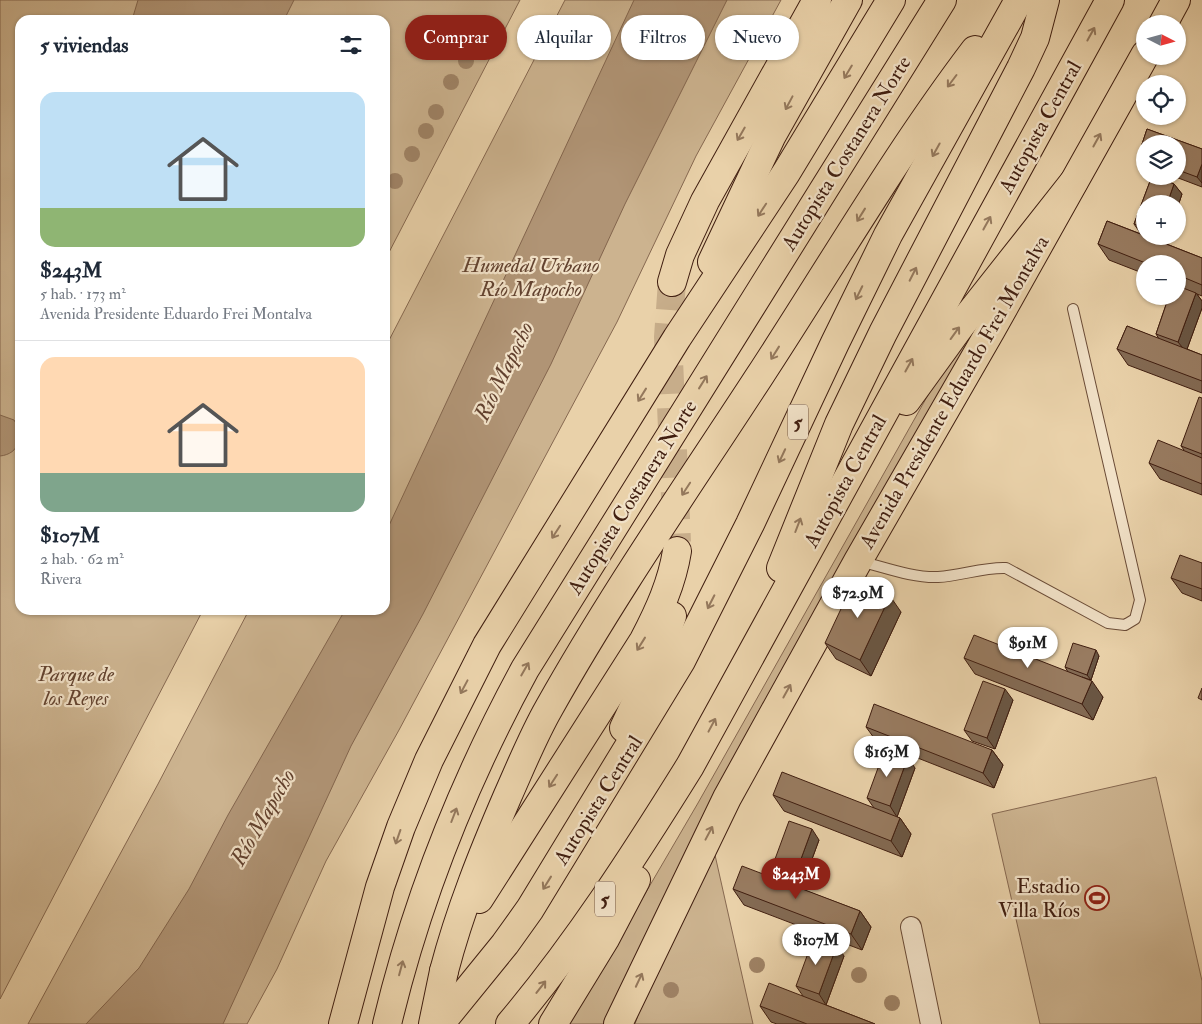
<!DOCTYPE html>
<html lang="es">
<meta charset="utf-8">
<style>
:root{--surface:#fff;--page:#f6f6f7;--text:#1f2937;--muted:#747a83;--line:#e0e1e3;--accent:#8f2418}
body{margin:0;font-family:"IM FELL Double Pica",serif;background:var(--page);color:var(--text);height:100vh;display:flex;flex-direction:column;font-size:19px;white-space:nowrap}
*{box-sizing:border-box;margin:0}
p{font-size:16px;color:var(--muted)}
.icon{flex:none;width:28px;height:28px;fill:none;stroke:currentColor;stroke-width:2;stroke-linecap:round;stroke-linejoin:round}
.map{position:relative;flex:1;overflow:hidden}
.side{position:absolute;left:15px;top:15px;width:375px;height:600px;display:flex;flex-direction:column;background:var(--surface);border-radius:15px;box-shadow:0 1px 4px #0004}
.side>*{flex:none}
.banner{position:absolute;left:405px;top:15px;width:475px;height:45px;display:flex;gap:10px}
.needle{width:32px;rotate:96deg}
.fabs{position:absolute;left:1136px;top:15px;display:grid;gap:10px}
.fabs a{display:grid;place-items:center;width:50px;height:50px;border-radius:50%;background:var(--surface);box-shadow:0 1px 4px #0004;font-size:25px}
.price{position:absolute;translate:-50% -42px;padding:0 11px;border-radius:18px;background:#fff;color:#222;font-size:16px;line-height:32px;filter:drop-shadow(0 1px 2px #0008)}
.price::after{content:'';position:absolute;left:50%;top:30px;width:15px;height:11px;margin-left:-8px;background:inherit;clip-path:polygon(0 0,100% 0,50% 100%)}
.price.active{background:var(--accent);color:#fff}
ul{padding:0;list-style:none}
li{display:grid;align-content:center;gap:10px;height:265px;padding:0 25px}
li+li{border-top:1px solid var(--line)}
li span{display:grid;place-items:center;height:155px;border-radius:15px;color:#555}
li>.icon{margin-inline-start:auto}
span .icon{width:90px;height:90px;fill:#fffc;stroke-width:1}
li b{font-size:21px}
h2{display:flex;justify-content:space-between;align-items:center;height:60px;padding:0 25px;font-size:21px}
.tag{padding:0 18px;border-radius:22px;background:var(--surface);box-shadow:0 1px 4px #0004;font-size:18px;line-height:45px}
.tag.active{background:var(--accent);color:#fff}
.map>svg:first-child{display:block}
.green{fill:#ccb38f;stroke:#866850}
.water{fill:#b09475;stroke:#83654d}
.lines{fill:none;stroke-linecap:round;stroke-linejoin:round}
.motorway-tunnel{stroke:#c7ad8a;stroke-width:28;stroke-dasharray:28 14;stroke-linecap:butt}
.service-casing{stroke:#6a4b36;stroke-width:12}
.minor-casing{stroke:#6a4b36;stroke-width:22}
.primary-casing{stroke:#401e10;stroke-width:30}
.motorway-casing{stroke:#401e10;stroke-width:30}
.service{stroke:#f1e1c7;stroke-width:10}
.minor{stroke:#f1e1c7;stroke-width:20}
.primary{stroke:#e9d1a9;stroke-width:28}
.motorway{stroke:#e9d1a9;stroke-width:28}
.tree{fill:#9f8366}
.wall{fill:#836a53;stroke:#401e10}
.shaded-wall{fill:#6a5643;stroke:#401e10}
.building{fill:#987b60;stroke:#401e10}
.oneway{stroke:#94785c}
.labels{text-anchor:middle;stroke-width:4.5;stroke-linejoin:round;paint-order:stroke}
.shield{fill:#f1e1c7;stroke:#755847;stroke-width:1}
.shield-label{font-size:20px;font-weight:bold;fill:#401e10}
.street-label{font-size:21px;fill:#401e10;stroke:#f1e1c7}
.park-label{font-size:21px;font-style:italic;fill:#634330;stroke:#f1e1c7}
.poi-label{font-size:21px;fill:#401e10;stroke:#f1e1c7;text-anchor:end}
.water-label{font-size:22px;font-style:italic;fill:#62412e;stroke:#f1e1c7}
</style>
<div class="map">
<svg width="1202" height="1024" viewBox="0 0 1202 1024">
<rect width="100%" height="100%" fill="#e9d1a9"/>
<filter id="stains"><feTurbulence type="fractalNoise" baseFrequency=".004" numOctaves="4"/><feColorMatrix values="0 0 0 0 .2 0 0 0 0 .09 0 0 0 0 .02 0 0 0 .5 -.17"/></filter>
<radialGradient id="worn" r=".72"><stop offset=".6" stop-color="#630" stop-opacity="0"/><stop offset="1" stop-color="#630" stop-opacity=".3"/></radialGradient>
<g class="green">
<path d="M0,0h520l-135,260v-240h-365v590h183l-203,389z"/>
<path d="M565,0h216l-85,156 -79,166 -218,408 -73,131 -49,108 -30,55h-219l130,-240 91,-174h136v-262z"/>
<path d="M994,297l-352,650 -38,77h-35l129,-221 234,-415z"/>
<path d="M1156,777l46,204v43h-162l-48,-210z"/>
<path d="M715,855l38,169h-118l4,-12z"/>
</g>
<g class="water">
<path d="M138,0h156l-10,20h-152z"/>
<path d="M634,0h93l-102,204 -74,160 -128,250 -72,132 -128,278h-137l53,-56 50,-79 39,-74 117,-205h40v-76z"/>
<path d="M0,415l14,5c10,15 6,34 -14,36z"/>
</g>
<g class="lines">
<path class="motorway-tunnel" d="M672,282l-4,55 9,205"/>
<defs>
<path id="service" d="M859,561c25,6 53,17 79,16 23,-1 45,-10 68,-9l102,55 17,2 10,-6 5,-19 -67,-291"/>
<path id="minor" d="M911,927l20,97"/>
<g id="primary">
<path d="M1163,24l13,-24"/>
<path d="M433,1024l11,-53"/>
<path d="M618,1024l109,-226 131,-237 133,-231 154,-275"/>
</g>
<g id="motorway">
<path d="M712,262l59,-125 77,-137"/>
<path d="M672,282l8,-27 25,-54 112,-201"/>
<path d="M906,401l55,-76 112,-142"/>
<path d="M781,568l58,-144 44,-91 138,-265 14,-30 10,-38"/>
<path d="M624,728l35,-74 13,-38"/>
<path d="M479,899l165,-259c15,-29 28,-57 33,-89"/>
<path d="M444,971c16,-61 39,-118 64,-176 13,-29 25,-59 41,-87 64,-114 139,-222 210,-331 72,-110 137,-223 216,-327"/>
<path d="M343,1024l37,-137 21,-60 28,-67 58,-115 190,-307 109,-165 105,-173"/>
<path d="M387,1024c30,-126 76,-241 138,-355l417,-669"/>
<path d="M440,1024l65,-80 25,-35 151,-248 69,-137 85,-181 53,-108 131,-235"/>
<path d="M510,1024c68,-81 124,-168 180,-258l420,-766"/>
<path d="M553,1024l52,-85 31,-59"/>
</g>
</defs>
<use href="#service" class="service-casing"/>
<use href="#minor" class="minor-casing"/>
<use href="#primary" class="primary-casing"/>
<use href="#motorway" class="motorway-casing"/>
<use href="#service" class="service"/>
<use href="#minor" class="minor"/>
<use href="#primary" class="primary"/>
<use href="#motorway" class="motorway"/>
</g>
<g class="tree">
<circle cx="481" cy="24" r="8"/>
<circle cx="466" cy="61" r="8"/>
<circle cx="451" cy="82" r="8"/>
<circle cx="436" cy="112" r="8"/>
<circle cx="426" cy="131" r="8"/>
<circle cx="412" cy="154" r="8"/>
<circle cx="395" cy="181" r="8"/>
<circle cx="757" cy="965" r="8"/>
<circle cx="859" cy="975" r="8"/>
<circle cx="671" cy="990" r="8"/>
<circle cx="892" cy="1003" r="8"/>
</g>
<g class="wall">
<path d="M1147,129l55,20v38l-29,-11h5v-32h-33v22l-7,-10z"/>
<path d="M1152,176h2l20,8 8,10 -4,12v-2h-33v32h21l-2,7 38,15v38l-5,-2 5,7v7l-15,41 15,6v38l-74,-28 -11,-16 10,-23 32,13 -3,-5 13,-38h9v-32h-33v10l-36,-14 -11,-16 9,-23 34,13 -7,-10z"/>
<path d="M1202,398v97l-42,-16 -11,-16 35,-13 -3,-4z"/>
<path d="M1202,563v38l-20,-8 -11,-15z"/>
<path d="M901,612l-30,64 -35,-17 -11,-16z"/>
<path d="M1099,656l-8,24 -9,-3 21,20 -10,23 -118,-46 -11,-16 104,14 -3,-5z"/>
<path d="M1013,700l-18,49 -23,-8 -8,-11z"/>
<path d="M866,727l126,23 11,15 -9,23 -117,-46z"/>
<path d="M915,768l-18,49 3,1 11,16 -9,23 -118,-46 -11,-16 101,13 -7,-10z"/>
<path d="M819,840l-18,49 59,22 11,16 -9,23 -118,-45 -11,-16 45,-9 -7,-10z"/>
<path d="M844,956l-18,49 49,19h-98l-6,-2 -11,-16 43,-10 -7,-10z"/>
</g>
<g class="shaded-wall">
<path d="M1202,164v19l-5,-6z"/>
<path d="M1174,184l8,10 -4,12v-2h-11z"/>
<path d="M1159,236h7l-2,7z"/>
<path d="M1196,293l6,8v7l-16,44 -8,-10z"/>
<path d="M890,596l11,16 -30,64 -11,-16z"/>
<path d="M1096,650l3,6 -8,24 -4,-5z"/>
<path d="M1092,681l11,16 -10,23 -11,-16z"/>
<path d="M1005,689l8,11 -18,49 -8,-11z"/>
<path d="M992,750l11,15 -9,23 -11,-15z"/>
<path d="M908,757l7,11 -18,49 -7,-11z"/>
<path d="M900,818l11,16 -9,23 -11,-16z"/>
<path d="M812,829l7,11 -18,49 -7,-11z"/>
<path d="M860,911l11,16 -9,23 -11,-16z"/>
<path d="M837,945l7,11 -18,49 -7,-11z"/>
</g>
<g class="building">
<path d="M1147,129l55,20v15l-5,13 -19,-7v-26h-33v14l-7,-2z"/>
<path d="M1152,176h2l20,8 -7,20h-22v24l-11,-4z"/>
<path d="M1107,221l95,37v27l-24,-10v-11h-30l-50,-20z"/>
<path d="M1178,286l18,7 -18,49 -22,-8 13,-38h9z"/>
<path d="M1127,326l75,29v26l-85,-32z"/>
<path d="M1199,397l3,1v56l-21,-8z"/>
<path d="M1158,440l44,18v26l-53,-21z"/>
<path d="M1180,555l22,8v26l-31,-11z"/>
<path d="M855,579l35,17 -30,64 -35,-17z"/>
<path d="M974,635l118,46 -10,23 -118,-46z"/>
<path d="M1073,643l23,7 -9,25 -22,-8z"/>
<path d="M983,681l22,8 -18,49 -23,-8z"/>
<path d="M1202,688v12l-4,-2z"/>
<path d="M874,704l118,46 -9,23 -117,-46z"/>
<path d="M885,749l23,8 -18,49 -23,-8z"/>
<path d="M782,772l118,46 -9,23 -118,-46z"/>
<path d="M789,821l23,8 -18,49 -23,-8z"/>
<path d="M742,866l118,45 -9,23 -118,-45z"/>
<path d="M814,937l23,8 -18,49 -23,-8z"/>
<path d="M769,983l106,41h-68l-47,-18z"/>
</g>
<defs><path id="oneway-shaft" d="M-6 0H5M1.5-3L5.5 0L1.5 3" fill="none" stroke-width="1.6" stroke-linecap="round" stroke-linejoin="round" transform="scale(1.25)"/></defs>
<g class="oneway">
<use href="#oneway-shaft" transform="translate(1091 34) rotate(-61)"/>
<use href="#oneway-shaft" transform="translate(848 72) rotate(121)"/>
<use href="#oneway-shaft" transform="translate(952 81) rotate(127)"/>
<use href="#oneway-shaft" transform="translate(789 103) rotate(118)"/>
<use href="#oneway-shaft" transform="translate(741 134) rotate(120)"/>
<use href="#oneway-shaft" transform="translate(1097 140) rotate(-61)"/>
<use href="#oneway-shaft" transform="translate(936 150) rotate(119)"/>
<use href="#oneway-shaft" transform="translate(762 210) rotate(123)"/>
<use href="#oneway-shaft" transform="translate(861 215) rotate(122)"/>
<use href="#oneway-shaft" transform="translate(987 223) rotate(-61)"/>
<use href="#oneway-shaft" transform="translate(913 274) rotate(-63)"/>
<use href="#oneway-shaft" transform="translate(859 293) rotate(116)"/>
<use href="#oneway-shaft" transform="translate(955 333) rotate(-54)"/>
<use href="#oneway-shaft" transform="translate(775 353) rotate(122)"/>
<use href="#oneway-shaft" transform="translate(909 365) rotate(-61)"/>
<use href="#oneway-shaft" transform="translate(703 382) rotate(-58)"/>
<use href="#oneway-shaft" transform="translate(642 395) rotate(122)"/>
<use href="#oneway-shaft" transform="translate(782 456) rotate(115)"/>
<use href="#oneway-shaft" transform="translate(686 489) rotate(123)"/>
<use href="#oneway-shaft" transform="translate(798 525) rotate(-69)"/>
<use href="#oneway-shaft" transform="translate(556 532) rotate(123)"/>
<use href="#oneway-shaft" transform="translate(711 602) rotate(117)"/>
<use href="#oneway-shaft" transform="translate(641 644) rotate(122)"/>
<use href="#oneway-shaft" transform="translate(525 669) rotate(-60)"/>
<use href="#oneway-shaft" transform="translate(464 687) rotate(118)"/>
<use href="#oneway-shaft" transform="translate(787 691) rotate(-61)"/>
<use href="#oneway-shaft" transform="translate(712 725) rotate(-62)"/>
<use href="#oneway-shaft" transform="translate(553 781) rotate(123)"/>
<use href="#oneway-shaft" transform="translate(454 815) rotate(-69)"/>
<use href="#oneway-shaft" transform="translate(709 833) rotate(-62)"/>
<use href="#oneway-shaft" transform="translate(398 837) rotate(109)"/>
<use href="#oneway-shaft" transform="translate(547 883) rotate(122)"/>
<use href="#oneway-shaft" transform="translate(401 968) rotate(-75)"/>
<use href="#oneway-shaft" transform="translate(639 980) rotate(-65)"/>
<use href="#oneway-shaft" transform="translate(541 987) rotate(-52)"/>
</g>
<defs>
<symbol id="stadium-ring" viewBox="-11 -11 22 22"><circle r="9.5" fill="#f1e1c7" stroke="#8f2418" stroke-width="1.5"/><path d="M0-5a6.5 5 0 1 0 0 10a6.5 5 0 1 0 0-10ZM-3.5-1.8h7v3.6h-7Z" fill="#8f2418"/></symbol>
</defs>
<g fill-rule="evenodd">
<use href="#stadium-ring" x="1083" y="884" width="28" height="28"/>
</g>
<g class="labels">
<g class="shield">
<rect x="788" y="404.5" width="20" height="35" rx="4"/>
<rect x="595" y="881.5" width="20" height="35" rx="4"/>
</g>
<g class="shield-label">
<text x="798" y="429">5</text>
<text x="605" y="906">5</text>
</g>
<g class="street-label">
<text transform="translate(1040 127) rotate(-61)" y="7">Autopista Central</text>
<text transform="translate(846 153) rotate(-58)" y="7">Autopista Costanera Norte</text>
<text transform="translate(954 392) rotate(-60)" y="7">Avenida Presidente Eduardo Frei Montalva</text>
<text transform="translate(845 481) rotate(-61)" y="7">Autopista Central</text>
<text transform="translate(632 497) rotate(-58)" y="7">Autopista Costanera Norte</text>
<text transform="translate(598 800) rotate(-58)" y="7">Autopista Central</text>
</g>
<g class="park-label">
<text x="531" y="272">Humedal Urbano<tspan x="531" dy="24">Río Mapocho</tspan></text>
<text x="76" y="681">Parque de<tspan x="76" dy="24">los Reyes</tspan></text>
</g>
<g class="poi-label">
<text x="1080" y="893">Estadio<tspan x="1080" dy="24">Villa Ríos</tspan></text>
</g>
<g class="water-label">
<text transform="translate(503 371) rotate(-64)" y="8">Río Mapocho</text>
<text transform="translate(262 817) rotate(-60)" y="8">Río Mapocho</text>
</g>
</g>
<rect width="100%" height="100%" filter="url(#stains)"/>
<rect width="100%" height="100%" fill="url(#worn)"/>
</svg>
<div class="fabs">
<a><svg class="needle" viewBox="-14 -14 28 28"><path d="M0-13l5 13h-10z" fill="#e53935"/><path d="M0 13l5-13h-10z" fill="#747a83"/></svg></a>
<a><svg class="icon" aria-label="locate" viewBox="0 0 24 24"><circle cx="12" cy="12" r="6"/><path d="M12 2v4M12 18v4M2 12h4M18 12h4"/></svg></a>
<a><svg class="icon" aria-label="layers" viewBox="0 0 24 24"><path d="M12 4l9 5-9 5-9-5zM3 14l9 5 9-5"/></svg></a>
<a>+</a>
<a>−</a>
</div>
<b class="price" style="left:858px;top:619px">$72.9M</b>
<b class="price" style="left:1028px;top:669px">$91M</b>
<b class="price" style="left:887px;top:778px">$163M</b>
<b class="price active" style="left:796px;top:900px">$243M</b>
<b class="price" style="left:816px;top:966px">$107M</b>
<div class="banner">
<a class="tag active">Comprar</a>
<a class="tag">Alquilar</a>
<a class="tag">Filtros</a>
<a class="tag">Nuevo</a>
</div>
<section class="side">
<h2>5 viviendas<svg class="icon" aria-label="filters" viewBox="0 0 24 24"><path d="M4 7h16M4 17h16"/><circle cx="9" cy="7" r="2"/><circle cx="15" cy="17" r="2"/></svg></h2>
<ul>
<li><span style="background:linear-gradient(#bfe0f5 75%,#8fb573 0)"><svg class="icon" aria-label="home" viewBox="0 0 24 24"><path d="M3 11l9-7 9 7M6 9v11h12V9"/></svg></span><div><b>$243M</b><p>5 hab. · 173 m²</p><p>Avenida Presidente Eduardo Frei Montalva</p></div></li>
<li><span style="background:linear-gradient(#ffd9b3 75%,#7fa58c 0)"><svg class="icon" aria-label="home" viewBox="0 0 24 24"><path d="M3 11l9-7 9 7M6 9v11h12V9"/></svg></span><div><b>$107M</b><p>2 hab. · 62 m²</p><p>Rivera</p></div></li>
</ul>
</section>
</div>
